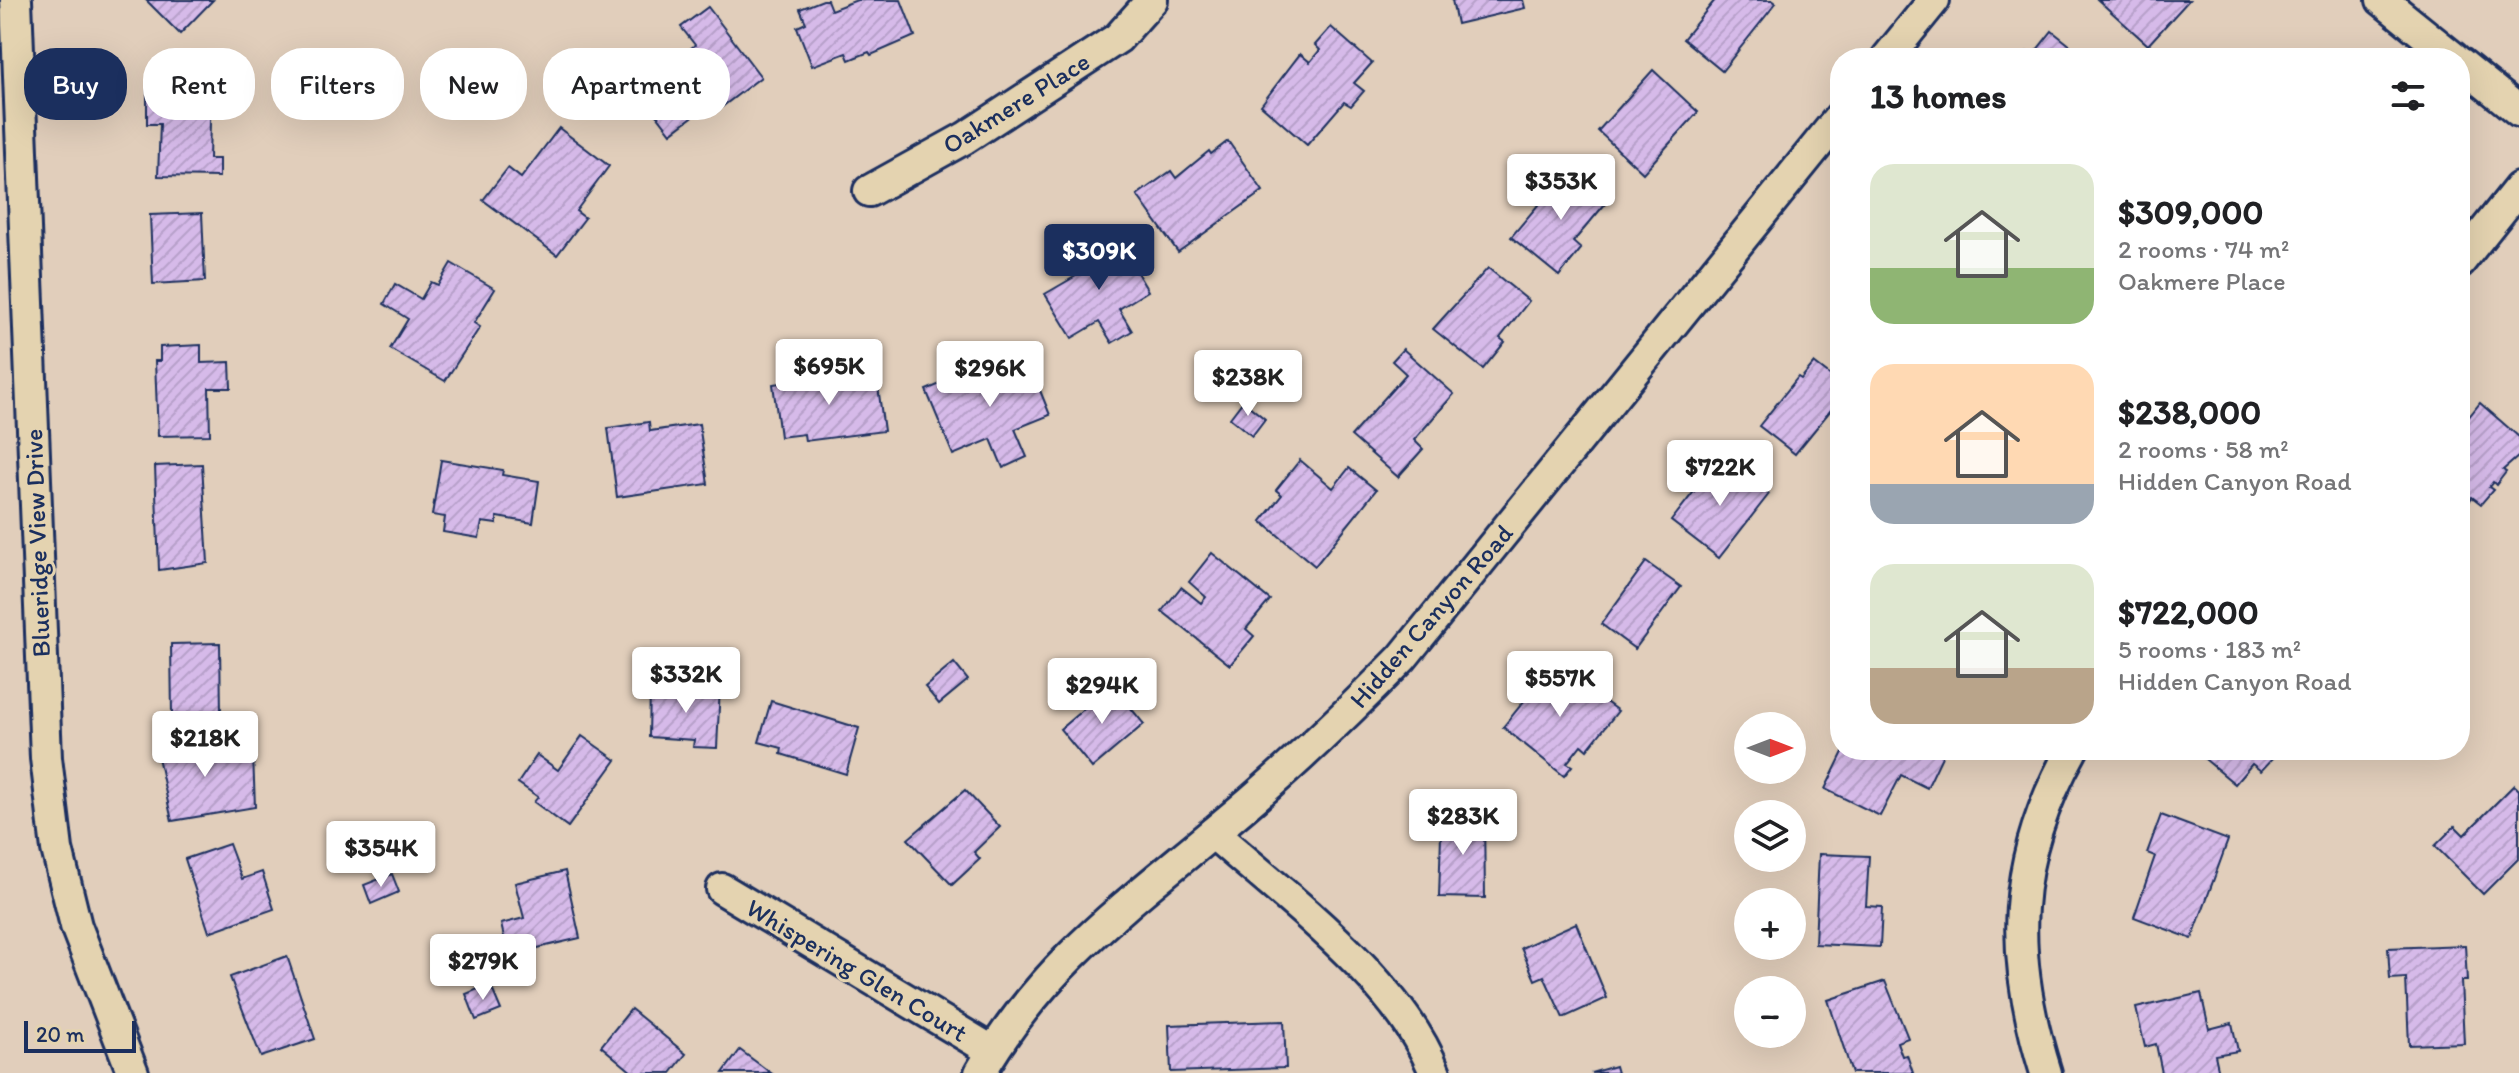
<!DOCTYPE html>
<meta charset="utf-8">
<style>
:root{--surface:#fff;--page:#f2f2f2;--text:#202124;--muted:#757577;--accent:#1b2f5e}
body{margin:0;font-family:Itim,sans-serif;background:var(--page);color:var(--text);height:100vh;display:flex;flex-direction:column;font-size:30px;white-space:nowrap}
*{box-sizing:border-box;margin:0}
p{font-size:26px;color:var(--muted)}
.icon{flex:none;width:44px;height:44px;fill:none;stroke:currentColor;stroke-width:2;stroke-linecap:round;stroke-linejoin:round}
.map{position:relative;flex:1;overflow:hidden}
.panel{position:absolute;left:1830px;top:48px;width:640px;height:712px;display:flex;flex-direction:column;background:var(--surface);border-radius:32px;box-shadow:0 8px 32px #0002}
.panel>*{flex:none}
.top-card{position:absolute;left:24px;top:48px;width:760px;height:72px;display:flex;gap:16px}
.needle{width:52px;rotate:90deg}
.buttons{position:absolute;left:1734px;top:712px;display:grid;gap:16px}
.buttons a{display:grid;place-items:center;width:72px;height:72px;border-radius:50%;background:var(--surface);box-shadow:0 8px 32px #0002;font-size:40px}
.scale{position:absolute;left:24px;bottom:20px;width:112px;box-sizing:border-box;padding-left:8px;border:4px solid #1b2f5e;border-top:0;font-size:22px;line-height:28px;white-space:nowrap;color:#1b2f5e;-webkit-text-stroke:6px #e4d3b0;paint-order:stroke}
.price{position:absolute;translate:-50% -68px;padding:0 18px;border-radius:8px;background:#fff;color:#222;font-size:26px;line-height:52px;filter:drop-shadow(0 2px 4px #0008)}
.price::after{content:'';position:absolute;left:50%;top:48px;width:24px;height:18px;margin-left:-12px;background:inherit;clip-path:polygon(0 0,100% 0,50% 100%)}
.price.current{background:var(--accent);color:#fff}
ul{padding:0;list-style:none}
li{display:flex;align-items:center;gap:24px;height:200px;padding:0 40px}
li span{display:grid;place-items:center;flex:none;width:224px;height:160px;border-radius:24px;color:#555}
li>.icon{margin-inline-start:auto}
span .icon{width:96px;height:96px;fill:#fffc;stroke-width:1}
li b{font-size:34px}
h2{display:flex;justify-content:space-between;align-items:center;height:96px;padding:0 40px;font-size:34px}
.tag{padding:0 28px;border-radius:32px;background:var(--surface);box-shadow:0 8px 32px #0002;font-size:28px;line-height:72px}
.tag.current{background:var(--accent);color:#fff}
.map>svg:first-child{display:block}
.building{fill:url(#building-hatch);stroke:#1b2f5e;stroke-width:2}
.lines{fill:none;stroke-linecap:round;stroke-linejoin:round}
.minor-casing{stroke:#1b2f5e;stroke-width:36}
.minor{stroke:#e4d3b0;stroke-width:30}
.labels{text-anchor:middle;stroke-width:6;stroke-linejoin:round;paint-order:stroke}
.street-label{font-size:26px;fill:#1b2f5e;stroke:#e4d3b0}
</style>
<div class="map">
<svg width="2519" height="1073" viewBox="0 0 2519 1073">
<defs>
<pattern id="building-hatch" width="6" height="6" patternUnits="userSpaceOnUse" patternTransform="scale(2)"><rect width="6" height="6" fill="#d6bae9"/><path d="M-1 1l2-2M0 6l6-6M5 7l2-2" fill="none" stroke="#b7a0ca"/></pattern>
</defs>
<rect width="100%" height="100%" fill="#e1cebb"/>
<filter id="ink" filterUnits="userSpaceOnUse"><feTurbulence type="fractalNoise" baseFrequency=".0125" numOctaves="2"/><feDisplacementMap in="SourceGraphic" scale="16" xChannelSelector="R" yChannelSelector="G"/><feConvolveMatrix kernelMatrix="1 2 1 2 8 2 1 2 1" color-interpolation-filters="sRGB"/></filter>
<g filter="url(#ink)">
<g class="building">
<path d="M146,0h67l-33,34z"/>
<path d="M823,0h4l4,10 26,-10h44l14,36 -44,19 -2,-3 -20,8 -3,-7 -34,13 -15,-39 9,-4 -6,-14z"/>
<path d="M1452,0h71l2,8 -68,16z"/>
<path d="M1715,0h57l4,3 -54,68 -39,-32z"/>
<path d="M2098,0h91l-41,45z"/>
<path d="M708,7l53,70 -47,36 -6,-8 -37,28 -34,-44 58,-44 -14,-18z"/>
<path d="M1331,27l41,36 -18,20 10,8 -13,15 -7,-4 -37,43 -46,-40 39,-51 10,8 10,-12 -5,-5z"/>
<path d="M2052,31l34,27h-64l5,-6 5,4z"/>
<path d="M1653,70l45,42 -55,61 -45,-42z"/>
<path d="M147,83l64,1 -2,75h10v18l-61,-1 2,-52h-13z"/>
<path d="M559,128l50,38 -33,45 9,7 -28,37 -74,-55 25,-32 13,10z"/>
<path d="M1228,141l35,50 -85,61 -41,-57 34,-24 5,7 33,-27 2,3z"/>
<path d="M1581,172l30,25 -38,45 8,7 -22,27 -48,-39 49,-58 9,7z"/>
<path d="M202,213l3,68 -52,3 -3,-69z"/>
<path d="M1114,234l34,57 -29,18 13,22 -20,12 -13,-21 -27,16 -27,-44 43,-25 -9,-14z"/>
<path d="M451,263l44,26 -21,34 6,4 -35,54 -55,-32 18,-30 -24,-15 11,-20 26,15 10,-17 7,3z"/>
<path d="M1488,268l41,33 -29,37 5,4 -22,27 -50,-40z"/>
<path d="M201,345v18l29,-1 1,26h-22l1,47 -52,1 -3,-75h5v-14z"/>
<path d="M1403,349l51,45 -40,46 9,9 -25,28 -47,-41 55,-62 -14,-13z"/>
<path d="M1026,356l24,59 -35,14 12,28 -24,11 -12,-29 -38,16 -27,-65 40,-17 3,8 16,-7 -2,-4z"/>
<path d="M1814,363l26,20v16l-45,55 -36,-28 39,-49 3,2z"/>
<path d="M876,371l8,60 -79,10 -1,-7 -24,3 -7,-53z"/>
<path d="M1243,401l22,18 -13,17 -22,-18z"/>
<path d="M2480,403l39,34v19l-16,14 3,2 -10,13 -3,-3 -4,5 4,3 -12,14 -9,-7 -11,18 -1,-87z"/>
<path d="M649,422l1,9 49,-7 9,60 -91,13 -9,-69z"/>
<path d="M1721,457l48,37 -50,64 -48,-37z"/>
<path d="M441,460l62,10 -1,5 37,6 -6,42 -36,-6v7l-15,-2 -3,16 -36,-6 2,-15 -13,-2z"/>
<path d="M1300,460l33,28 16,-20 27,22 -61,76 -54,-45 21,-26 -6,-5z"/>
<path d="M202,464l6,99 -49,7 -4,-104z"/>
<path d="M1212,553l58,47 -24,29 8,7 -24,29 -68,-54 19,-24 20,16 5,-6 -17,-15z"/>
<path d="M1646,562l35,25 -46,62 -34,-25z"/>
<path d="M220,643l1,71 -49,1 -1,-71z"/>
<path d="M954,663l14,17 -29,24 -14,-17z"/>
<path d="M1554,664l64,47 -31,39 -6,-5 -14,18 5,3 -8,10 -61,-49z"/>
<path d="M699,685l21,1 -3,62 -24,-1 1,-7 -45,-3 1,-49 49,3z"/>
<path d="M1112,685l32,39 -52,44 -32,-39z"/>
<path d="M771,701l88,27 -13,46 -65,-20 1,-6 -23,-6z"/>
<path d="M582,736l34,24 -48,67 -34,-25 4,-5 -20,-14 19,-28 21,15z"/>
<path d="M222,737l5,22 26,-4 2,52 -83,14 -16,-73z"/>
<path d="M1844,750h101l-18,38 -26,-13 -21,41 -55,-27z"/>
<path d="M2199,750h73l-3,4 5,3 -13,14 -9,-7 -17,20 -35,-29z"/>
<path d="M2514,785l5,5v68l-36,36 -48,-48 20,-20 9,9z"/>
<path d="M965,790l35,37 -26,25 6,7 -28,26 -44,-46z"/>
<path d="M1446,813l38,1 1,84 -46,-1 2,-62h4z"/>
<path d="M2161,815l67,25 -36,99 -58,-22 21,-61 -8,-3z"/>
<path d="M229,844l13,35 20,-7 12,37 -65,23 -24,-73z"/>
<path d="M1819,854l50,2 -3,50 16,1 -2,40 -65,-3z"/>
<path d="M565,871l15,67 -72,17 -7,-31 23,-6 -9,-35z"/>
<path d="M392,874l7,18 -28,12 -7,-19z"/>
<path d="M1576,923l31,75 -44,20 -19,-42 -9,4 -14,-32z"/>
<path d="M2465,945l2,36h-6l3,62 -55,2 -3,-67 -16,1 -2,-31z"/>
<path d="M287,956l28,83 -54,18 -31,-80z"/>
<path d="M1885,981l23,57 -11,4 5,14 5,-1 6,18h-61l-24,-73z"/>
<path d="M490,984l11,26 -25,10 -10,-26z"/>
<path d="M2201,993l8,36 23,-6 6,28 -23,4 4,18h-57l-6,-29 -11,3 -9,-39z"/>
<path d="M631,1009l55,45 -15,19h-38l-32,-27z"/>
<path d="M1284,1021l2,47 -115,4 -2,-47z"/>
<path d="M740,1050l31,23h-48z"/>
<path d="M1615,1066l2,7h-26z"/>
</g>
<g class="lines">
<defs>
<g id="minor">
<path d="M16,0l30,758 11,91 19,77 57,147"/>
<path d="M2382,0l72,58"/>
<path d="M1887,58l47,-58"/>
<path d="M2460,63l59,48"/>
<path d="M869,191l96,-53 153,-100 34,-38"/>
<path d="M2460,262l59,-74"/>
<path d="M1213,833c72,64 188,149 222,240"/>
<path d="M722,889l270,162"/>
<path d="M980,1073c62,-107 143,-165 235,-242 66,-54 127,-112 187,-173l438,-541"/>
<path d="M2046,1073c-37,-118 -36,-213 26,-323"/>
</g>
</defs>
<use href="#minor" class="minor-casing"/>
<use href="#minor" class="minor"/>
</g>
</g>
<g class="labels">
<g class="street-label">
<text transform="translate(1016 103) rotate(-32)" y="9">Oakmere Place</text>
<text transform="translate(37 543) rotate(-92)" y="9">Blueridge View Drive</text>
<text transform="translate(1431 616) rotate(-49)" y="9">Hidden Canyon Road</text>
<text transform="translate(857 970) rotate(31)" y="9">Whispering Glen Court</text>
</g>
</g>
</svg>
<div class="buttons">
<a><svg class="needle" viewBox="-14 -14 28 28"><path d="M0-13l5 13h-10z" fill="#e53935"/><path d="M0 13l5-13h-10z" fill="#757577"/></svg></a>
<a><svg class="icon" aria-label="layers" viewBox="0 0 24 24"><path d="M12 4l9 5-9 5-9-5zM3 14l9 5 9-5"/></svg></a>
<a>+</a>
<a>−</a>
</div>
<div class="scale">20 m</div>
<b class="price" style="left:1561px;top:222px">$353K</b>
<b class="price current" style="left:1099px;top:292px">$309K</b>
<b class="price" style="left:829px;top:407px">$695K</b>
<b class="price" style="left:990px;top:409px">$296K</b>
<b class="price" style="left:1248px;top:418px">$238K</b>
<b class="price" style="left:1720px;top:508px">$722K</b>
<b class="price" style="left:686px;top:715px">$332K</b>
<b class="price" style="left:1560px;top:719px">$557K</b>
<b class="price" style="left:1102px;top:726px">$294K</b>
<b class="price" style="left:205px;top:779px">$218K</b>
<b class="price" style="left:1463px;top:857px">$283K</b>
<b class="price" style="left:381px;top:889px">$354K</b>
<b class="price" style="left:483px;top:1002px">$279K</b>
<div class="top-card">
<a class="tag current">Buy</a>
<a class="tag">Rent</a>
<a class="tag">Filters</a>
<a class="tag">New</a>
<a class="tag">Apartment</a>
</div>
<section class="panel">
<h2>13 homes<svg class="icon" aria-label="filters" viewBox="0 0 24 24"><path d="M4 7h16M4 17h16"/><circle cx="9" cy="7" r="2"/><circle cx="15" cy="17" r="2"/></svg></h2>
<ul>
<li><span style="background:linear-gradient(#dfe7d0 65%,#8fb573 0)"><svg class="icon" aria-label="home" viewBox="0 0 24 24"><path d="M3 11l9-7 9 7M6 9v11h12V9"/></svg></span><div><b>$309,000</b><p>2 rooms · 74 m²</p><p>Oakmere Place</p></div></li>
<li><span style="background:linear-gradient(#ffd9b3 75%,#9aa5b1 0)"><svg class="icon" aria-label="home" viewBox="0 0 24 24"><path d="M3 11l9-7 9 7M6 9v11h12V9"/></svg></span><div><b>$238,000</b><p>2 rooms · 58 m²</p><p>Hidden Canyon Road</p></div></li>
<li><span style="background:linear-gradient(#dfe7d0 65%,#b9a48a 0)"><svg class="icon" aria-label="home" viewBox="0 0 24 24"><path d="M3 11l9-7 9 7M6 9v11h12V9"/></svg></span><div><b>$722,000</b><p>5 rooms · 183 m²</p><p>Hidden Canyon Road</p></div></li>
</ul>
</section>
</div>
